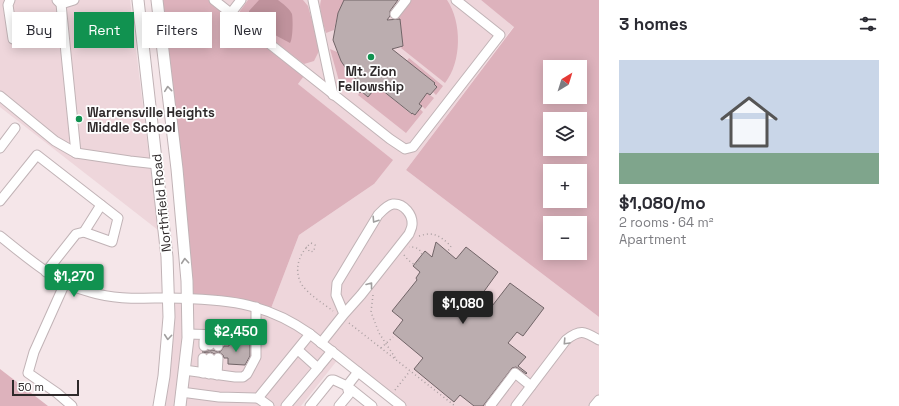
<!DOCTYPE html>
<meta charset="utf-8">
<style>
:root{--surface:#fff;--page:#f7f7f7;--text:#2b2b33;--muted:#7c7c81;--accent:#119250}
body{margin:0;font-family:"Space Grotesk",sans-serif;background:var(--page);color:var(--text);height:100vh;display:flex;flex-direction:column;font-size:15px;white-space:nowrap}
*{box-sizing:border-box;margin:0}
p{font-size:13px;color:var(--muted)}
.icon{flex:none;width:22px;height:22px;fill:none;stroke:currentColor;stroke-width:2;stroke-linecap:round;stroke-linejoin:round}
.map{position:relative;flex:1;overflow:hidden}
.panel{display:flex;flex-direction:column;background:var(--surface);width:300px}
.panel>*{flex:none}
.banner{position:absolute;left:12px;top:12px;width:380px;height:36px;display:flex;gap:8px}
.needle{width:26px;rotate:38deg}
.controls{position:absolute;left:543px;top:60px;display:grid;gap:8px}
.controls a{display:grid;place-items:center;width:44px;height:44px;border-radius:0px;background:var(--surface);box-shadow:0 2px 10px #0003;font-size:20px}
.scale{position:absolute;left:12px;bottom:10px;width:67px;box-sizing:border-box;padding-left:4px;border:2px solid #2e292a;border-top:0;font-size:11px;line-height:14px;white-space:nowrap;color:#2e292a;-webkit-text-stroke:3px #fff;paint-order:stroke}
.price{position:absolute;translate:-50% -34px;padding:0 9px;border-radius:4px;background:var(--accent);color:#fff;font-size:13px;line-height:26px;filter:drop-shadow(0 1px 2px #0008)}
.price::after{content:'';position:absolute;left:50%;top:24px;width:12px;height:9px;margin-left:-6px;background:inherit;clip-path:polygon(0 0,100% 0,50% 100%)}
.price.current{background:#222;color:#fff}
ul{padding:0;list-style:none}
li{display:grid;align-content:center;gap:8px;height:212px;padding:0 20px}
li span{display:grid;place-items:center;height:124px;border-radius:0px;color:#555}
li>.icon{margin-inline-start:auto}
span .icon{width:72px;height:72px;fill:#fffc;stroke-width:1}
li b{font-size:17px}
h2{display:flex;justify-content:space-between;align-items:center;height:48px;padding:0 20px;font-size:17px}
.chip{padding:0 14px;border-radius:0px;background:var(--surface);box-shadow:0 2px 10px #0003;font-size:14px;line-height:36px}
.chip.current{background:var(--accent);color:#fff}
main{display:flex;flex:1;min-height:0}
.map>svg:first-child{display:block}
.built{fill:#eed6db}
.green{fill:#ddb2bc;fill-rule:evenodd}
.water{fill:#bf929c}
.building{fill:#bbadaf;stroke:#716467}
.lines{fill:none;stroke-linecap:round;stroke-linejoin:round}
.minor-casing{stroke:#c1b3b6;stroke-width:11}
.major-casing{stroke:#c1b3b6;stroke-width:13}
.path{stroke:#aa9fa1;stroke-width:1.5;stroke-dasharray:1 3;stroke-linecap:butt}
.minor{stroke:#fff;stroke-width:9}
.major{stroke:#fff;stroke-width:11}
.oneway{stroke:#a19f9f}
.poi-dot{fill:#119250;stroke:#fff;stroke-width:1.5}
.labels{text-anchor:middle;stroke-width:3.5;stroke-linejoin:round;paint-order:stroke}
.poi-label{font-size:13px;font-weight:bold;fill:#2e292a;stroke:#fff}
.street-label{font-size:13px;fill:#2e292a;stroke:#fff}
</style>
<main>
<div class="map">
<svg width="599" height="406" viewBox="0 0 599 406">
<rect width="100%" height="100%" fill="#f5e6e9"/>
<g class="built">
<path d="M0,0h130l28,230 -158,-123z"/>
<path d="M209,0h272l33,26 -108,144 193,147v89h-198l-62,-48 -38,48h-142l10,-108 101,13 29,-76 75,-51 -76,-100 6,-8z"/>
</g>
<g class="green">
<path d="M157,0h52l95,76 -6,8 95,76 -19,24 -75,51 -29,76 -82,-12z"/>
<path d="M248,0h55l5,6 11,40v5l-5,10 -10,3 -64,-48v-5z"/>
<path d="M321,0h23l-6,13 -4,17 -8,3c-3,-10 -8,-23 -5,-33z"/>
<path d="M409,0h38c15,22 15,62 -2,83l-44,-35 2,-3 -3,-26 -5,-1z"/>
<path d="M481,0h118v317l-193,-147 108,-143zM550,67h30v30h-30zM550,119h30v30h-30zM550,171h30v30h-30zM550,223h30v30h-30z"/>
<path d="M330,49l7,3 4,9 17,20 -7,9 -12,-9z"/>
<path d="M409,58l34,28 -7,9 -3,-3 4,-5 -3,-3 1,-1 -28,-22z"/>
<path d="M377,86l34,28 1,-1 3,2 5,-6 3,3 -17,21 -48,-38 3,-4z"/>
<path d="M427,93l7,5 -9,11 -6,-6z"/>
<path d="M0,369l48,37h-48z"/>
</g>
<path class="water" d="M259,0h19c5,4 11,8 14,14 1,5 1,25 -2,29l-15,-8 -26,-20v-4z"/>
<g class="building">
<path d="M344,0h54l-8,11v5l-3,4 13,-1 3,27 -11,3 43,34 -1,1 3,3 -7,8 -3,-2 -8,11 3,2 -7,9 -3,-2v1l-35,-28 -9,11 -7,-6 -1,2 -6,-5 5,-6 -10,-9 -8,-12 -8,-21 5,-27z"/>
<path d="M436,242l20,17 10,-12 32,25 -21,29 12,9 21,-27 34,25 -21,28 -6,-4 -9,11 18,14 -8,9 9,7 -1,1 -10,-7 -4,1 -29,38h-9l-14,-11 -6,7 -40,-33 9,-11 -30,-25 10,-13 -11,-9 25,-31 -1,-2 4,-6 -7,-6 12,-15 7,6z"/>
<path d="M229,341l21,1v14l-5,9 -17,-1v-6h-4l-1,-3 -4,-3 -5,2 -3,-2 -4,1 -5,-1 11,-2 5,2 3,-1 3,-5h5z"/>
</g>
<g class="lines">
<defs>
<g id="minor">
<path d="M10,0l-2,5 5,34"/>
<path d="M57,0l4,4 15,149"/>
<path d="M214,0l176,139 15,10 8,-2 87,-112 -44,-35"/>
<path d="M313,0l20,95"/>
<path d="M61,4l13,-4"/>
<path d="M231,13l10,-13"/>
<path d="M395,14l11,-14"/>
<path d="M0,96l55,45 21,12 54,8 27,3"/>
<path d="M0,148l15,-20"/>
<path d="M0,201l37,-46 81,63 -6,24 -28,-10 -8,2 -30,38"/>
<path d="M84,232l17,-27"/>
<path d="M0,236c28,22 55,47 90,56 26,8 51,6 78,6 55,1 96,3 142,36l91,72"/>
<path d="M65,283l-31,69 -6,21 29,20 15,13"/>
<path d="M188,334l68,2v-29"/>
<path d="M321,343l23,-29 17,-19 48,-61c1,-3 3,-6 3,-9 1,-10 -8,-22 -19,-21 -6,1 -11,7 -15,11l-41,68 -1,12 8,19"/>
<path d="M210,345l1,-4h7v5"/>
<path d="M204,346v-5h7v-6"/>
<path d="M298,350l20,18 14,-17"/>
<path d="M184,370l51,7h8l4,-3 9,-17v-21"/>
<path d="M358,372l-11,14 25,20"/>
<path d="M203,373v-15"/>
<path d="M209,374l1,-16"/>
<path d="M217,375l1,-17"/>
<path d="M181,392l38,5 39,1 52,-64"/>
<path d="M258,398l11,8"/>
<path d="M286,406l32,-38"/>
<path d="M310,406l21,-26h3l13,6 2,8 -10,12"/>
<path d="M490,406l25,-33 16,13"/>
<path d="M516,406l50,-66c14,-11 18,-9 33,0"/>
<path d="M594,406l5,-6"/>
</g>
<g id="major">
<path d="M138,0l29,257 2,60 -5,59 -5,30"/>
<path d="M157,0l20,169 10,112 1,57 -8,68"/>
</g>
</defs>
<use href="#minor" class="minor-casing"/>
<use href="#major" class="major-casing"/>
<g class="path">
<path d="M419,236c15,-5 21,0 32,10l-3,5"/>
<path d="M306,247l4,5 4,-1 1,-6 -4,-2c-12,10 -18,27 -9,42 7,10 22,19 31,26"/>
<path d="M404,255l4,5 7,5 4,-4 3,-6c-2,-7 -6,-8 -13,-8"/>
<path d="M373,295l-2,17 8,21 17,26"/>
<path d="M349,323l106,83"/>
<path d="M381,348l12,-11"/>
<path d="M395,390l15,-19"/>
</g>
<use href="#minor" class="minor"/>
<use href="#major" class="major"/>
</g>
<defs><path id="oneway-chevron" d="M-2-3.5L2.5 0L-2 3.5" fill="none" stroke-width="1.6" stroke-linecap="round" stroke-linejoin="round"/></defs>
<g class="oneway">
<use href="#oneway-chevron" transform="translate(168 89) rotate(-96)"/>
<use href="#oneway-chevron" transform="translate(375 220) rotate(123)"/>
<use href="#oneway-chevron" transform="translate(185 261) rotate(-95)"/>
<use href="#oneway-chevron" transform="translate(370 285) rotate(-52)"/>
<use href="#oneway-chevron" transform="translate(168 337) rotate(95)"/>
<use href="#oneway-chevron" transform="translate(566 342) rotate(133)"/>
</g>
<g class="poi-dot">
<circle cx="371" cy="57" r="4"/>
<circle cx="79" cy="119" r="4"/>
</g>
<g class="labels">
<g class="poi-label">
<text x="371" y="76">Mt. Zion<tspan x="371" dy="15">Fellowship</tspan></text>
<text x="87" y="117" text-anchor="start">Warrensville Heights<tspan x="87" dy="15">Middle School</tspan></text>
</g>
<g class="street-label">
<text transform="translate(161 203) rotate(-96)" y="5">Northfield Road</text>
</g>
</g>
</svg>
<div class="controls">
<a><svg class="needle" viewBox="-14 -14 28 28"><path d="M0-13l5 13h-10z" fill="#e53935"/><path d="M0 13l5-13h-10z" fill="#7c7c81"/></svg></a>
<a><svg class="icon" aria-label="layers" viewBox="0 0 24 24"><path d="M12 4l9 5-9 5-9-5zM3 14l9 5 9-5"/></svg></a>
<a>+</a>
<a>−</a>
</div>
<div class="scale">50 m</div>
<b class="price" style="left:74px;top:298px">$1,270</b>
<b class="price current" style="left:463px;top:325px">$1,080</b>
<b class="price" style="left:236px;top:353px">$2,450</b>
<div class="banner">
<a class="chip">Buy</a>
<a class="chip current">Rent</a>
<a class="chip">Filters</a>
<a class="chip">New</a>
</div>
</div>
<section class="panel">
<h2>3 homes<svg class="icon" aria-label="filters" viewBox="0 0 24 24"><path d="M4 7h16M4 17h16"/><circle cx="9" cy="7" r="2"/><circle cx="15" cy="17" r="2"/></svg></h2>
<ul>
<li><span style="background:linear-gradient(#c9d6e8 75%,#7fa58c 0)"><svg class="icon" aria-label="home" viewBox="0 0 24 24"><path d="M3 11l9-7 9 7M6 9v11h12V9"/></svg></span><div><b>$1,080/mo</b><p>2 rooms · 64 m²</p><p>Apartment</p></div></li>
</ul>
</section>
</main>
